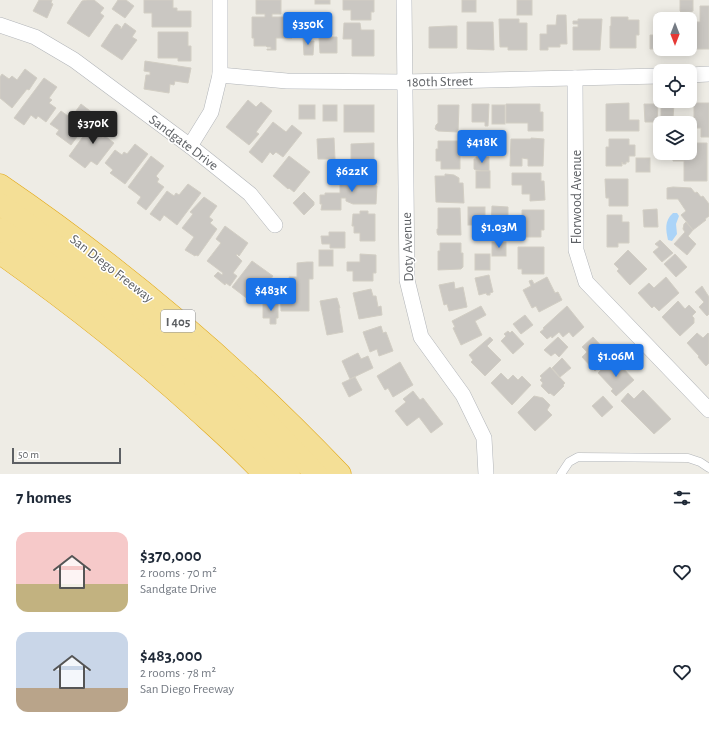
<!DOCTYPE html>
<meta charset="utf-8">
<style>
:root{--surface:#fff;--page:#f6f6f7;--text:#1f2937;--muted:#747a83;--accent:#1a73e8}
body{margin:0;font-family:"Alegreya Sans",sans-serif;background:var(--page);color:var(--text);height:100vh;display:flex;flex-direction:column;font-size:15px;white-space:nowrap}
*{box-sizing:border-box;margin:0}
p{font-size:13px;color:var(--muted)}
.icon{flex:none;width:22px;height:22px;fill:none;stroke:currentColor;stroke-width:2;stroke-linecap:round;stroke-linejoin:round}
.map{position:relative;height:474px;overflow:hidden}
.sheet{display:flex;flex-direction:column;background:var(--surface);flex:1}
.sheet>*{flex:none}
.needle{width:26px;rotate:180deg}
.fabs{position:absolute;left:653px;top:12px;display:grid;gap:8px}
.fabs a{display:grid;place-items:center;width:44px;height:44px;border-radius:8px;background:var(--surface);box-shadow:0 2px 10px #0003;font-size:20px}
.scale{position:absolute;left:12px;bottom:10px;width:109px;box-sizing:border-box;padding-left:4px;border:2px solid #5d6064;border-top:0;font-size:11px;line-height:14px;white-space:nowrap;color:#5d6064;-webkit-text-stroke:3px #fff;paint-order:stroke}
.price{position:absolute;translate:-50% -34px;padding:0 9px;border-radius:4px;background:var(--accent);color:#fff;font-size:13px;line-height:26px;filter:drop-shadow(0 1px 2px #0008)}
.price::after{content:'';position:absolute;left:50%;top:24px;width:12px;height:9px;margin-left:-6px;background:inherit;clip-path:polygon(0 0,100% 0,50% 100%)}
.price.current{background:#222;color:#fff}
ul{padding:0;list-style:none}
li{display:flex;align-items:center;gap:12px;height:100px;padding:0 16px}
li span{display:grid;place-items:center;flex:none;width:112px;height:80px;border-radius:12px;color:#555}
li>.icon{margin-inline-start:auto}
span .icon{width:48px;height:48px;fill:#fffc;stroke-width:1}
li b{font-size:17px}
h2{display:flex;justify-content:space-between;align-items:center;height:48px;padding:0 16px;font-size:17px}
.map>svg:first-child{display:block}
.water{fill:#abd4f8}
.building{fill:#cac7c2;stroke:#d2cec4}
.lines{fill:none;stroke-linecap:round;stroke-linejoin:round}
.service-casing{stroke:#b2b5b9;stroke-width:9}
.minor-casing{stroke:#b2b5b9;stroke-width:16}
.motorway-casing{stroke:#e1a612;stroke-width:23}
.service{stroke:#fff;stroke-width:8}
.minor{stroke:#fff;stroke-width:15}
.motorway{stroke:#f4df96;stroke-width:22}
.labels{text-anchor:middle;stroke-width:3;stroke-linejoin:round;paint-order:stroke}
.shield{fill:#fff;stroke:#8e9092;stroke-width:1}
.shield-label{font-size:13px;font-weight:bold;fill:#5d6064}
.street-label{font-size:14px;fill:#5d6064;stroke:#fff}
</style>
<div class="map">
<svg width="709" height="474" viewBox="0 0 709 474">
<rect width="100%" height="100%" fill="#eeece5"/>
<path class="water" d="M673,213h4l2,3 -3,8 1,10 -5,7 -4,-1c-2,-10 -4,-19 5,-27z"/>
<g class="building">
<path d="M39,0h13l-1,3 2,1 -6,14 -14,-7z"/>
<path d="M87,0h7l10,8 -4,5 4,3 -15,21 -22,-14 15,-22z"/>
<path d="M118,0h8l8,6 -9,12 -13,-9z"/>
<path d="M144,0h29v8h4v3h14v16h-39v-14h-8z"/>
<path d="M256,0h25v14h-9v3h20v21h-16v12h-9v-1h4v-2h-4l-1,-1h-12v-8h-2v-21h13v-3h-9z"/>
<rect x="315" y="0" width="15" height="4"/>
<path d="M343,0h31v12h-3v8h-20v-10h-8z"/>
<rect x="462" y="0" width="14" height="12"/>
<rect x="517" y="0" width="15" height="15"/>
<path d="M680,0h13v11h-1v1h-11l-1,-1z"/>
<path d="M700,6h9v43h-19v-27h10z"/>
<path d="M657,13l20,1v5h-17v30h9h-19v-14h7z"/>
<path d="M557,15h9l1,29h-7v3h-12v3h-8v-16h7v-9h9z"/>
<path d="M611,17h17v3h11v15h-3v13h-26v-22h1z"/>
<path d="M499,19h20v4h8v27h-19v-3h-8z"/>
<path d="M578,19h24l-2,31h-27v-23h5v-3h-5v-3h5z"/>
<path d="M467,22h26l1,28 -27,-1z"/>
<path d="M125,23l11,8 -4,6 5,3 -15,20 -21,-14 14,-21 2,-1 4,3 -1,1 1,1z"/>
<path d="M344,23h16l1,7h13v26h-22v-17h-9z"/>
<path d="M449,26h8v22h-28v-21z"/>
<path d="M158,32h30v14h3v15h-13v-3h-20z"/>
<path d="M303,36h7v5h4l-1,14h-9z"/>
<path d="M319,37h18v16h-17z"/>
<path d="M145,61l46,7 -3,15 -13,-2 -1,4 -4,-1 -1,9 -25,-4 2,-14h4v-3l-6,-1z"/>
<path d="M25,69l12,9 -8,12 -2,-1 -15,19 -12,-10v-21l2,-3 7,5 3,-3 5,4z"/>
<path d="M44,78l13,9 -8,11 3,2 -3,3 7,5 -10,14 -8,-6 -2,3 -5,-4 -7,10 -10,-7z"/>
<path d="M248,100l8,7 5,-5 11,9 -16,21 3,2 -10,11 -23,-18z"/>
<path d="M629,103v17h10v11h-33v-27z"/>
<path d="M694,103h15v34h-8v-9h-7z"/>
<path d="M81,104l13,10 -23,31 -15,-11 3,-4 -9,-6 11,-13 7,5 2,-3 3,2z"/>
<path d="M472,104h17l-1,22h-3v-4h-13z"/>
<path d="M506,104h34v8h3v19h-15v-8h-22z"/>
<path d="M644,104h14l-1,18h-12z"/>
<path d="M661,104h13l-1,14h-12z"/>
<rect x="299" y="105" width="16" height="14"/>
<rect x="323" y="105" width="14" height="16"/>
<rect x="344" y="105" width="30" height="27"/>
<path d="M438,105h21l-1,27 -20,-1 -3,-2 1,-4 2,-2z"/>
<rect x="492" y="105" width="13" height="19"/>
<path d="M98,116l12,11 -8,10 1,1 2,-2 9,7 -17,22 -6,-4 -6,7 -16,-12z"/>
<path d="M273,122l13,10 6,-7 10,8 -19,24 -7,-5 -3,3 -3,-3 -8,11 -13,-11z"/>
<path d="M334,138l1,21h-17l-1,-20z"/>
<path d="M531,138l13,1 -1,27h-15v-7l-6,-1v8h-12l1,-27h20z"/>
<path d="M609,139h20v6h6v11h-6v6h-3v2h-3l-1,-2v4h-16v-19h3z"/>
<path d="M438,141h26v8h-4v20h-19v-8h-5v-12h2z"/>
<path d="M690,141h4v2h13v38h-23v-20h-11v-8h17z"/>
<path d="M374,143v27h-23v-26z"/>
<path d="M135,144l13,10 -23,30 -15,-11 3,-3 -8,-7 10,-13 7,5 2,-3 3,2z"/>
<path d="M151,156l13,10 -8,10 3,3 -2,3 7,5 -18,23 -9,-7 4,-6 -13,-10z"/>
<path d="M289,156l21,16 -16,20 -5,-4 -1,1 -15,-13z"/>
<path d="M476,157h13v14l-13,-1 -2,-1v-10h2z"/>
<rect x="636" y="158" width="14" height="14"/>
<rect x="476" y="171" width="14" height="17"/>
<path d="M363,173h6l1,4 6,1v8h1l-1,18h-23l-7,-3v-3h-5v12h-20l1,-6h-2v-9h5v-2h15v-15l23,-1z"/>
<path d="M512,173h29v8h3l1,19 -15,1v-7h-8v-9h-10z"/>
<path d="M445,174l9,1 5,3v5h4l1,20 -28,-1 -1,-26h10z"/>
<path d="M605,179h23v27h-19v-8h-3z"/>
<path d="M188,184l13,9 -24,32 -13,-10 -4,6 -10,-7 17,-23 7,5 2,-3 3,2z"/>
<path d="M673,187l18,1 4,5 2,-1 4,5 2,-1 6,8v12l-4,3 1,1 -13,10 -12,-15 5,-4 -8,-12h-11v-11z"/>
<path d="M304,192l10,10v3l-10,10 -11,-12z"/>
<path d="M204,197l13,9 -8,11 4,3 -3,3 7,6 -19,27 -2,-1 -1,1 -10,-6 9,-13 -12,-9 11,-14 -3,-2z"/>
<path d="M492,206l16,1v20l-17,-1z"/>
<rect x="468" y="207" width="17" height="18"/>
<path d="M438,208h22l1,27h-23l-1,-2v-4h1z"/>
<path d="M657,209l1,18h-14l-1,-17z"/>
<path d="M522,210h22v20h-3v7h-23v-4h4v-6h-4v-7h4z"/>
<path d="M360,211h8v3h7v27h-15v-8h-6v-7h-2l1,-12h7z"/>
<path d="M607,215h15v7h7v21h-11v4h-11z"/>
<path d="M686,222l7,8 -5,6 8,8 -9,11 -13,-11 11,-12 -2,-3 1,-5z"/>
<path d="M225,226l23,17 -9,13 -2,-2 -1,1 6,6 -9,12 4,3 -7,10 -4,-3 -1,2 -11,-9 4,-4 4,3 1,-2 -16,-12 14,-18 -5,-4z"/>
<path d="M329,232h16v16h-15v-4h-8l-1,-8h8z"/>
<path d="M660,240l13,13 -11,9 -9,-10 6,-5 -4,-3z"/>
<rect x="492" y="242" width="14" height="14"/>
<path d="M440,243h21v10h2v14l-2,2 -23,1v-19h2z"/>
<path d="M518,247h26v27h-22v-5h-4z"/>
<rect x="319" y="250" width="14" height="16"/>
<path d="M628,250l19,19 -17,16 -13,-14 2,-2 -5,-5z"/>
<path d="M360,254l16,1v18h-3v8h-20v-10h-6v-9h13z"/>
<rect x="475" y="254" width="15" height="16"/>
<path d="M675,254l12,13 -11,10 -12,-13z"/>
<path d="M252,261l21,15 -20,27 -21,-16z"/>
<path d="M307,262h6v17h-4v32h-28l-1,-30h10l-1,-4h8v-14z"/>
<path d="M489,275l4,17 -3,1v2h-3l-1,-2 -7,2 -4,-17z"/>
<path d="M547,277l8,16 3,-1 4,8 -23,12 -3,-6 -4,2 -9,-18 8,-4 -2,-5 3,-1 2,4z"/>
<path d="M666,277l13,16 -20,18 -5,-5 -2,2 -14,-15 11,-10 5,5z"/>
<path d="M454,282l1,7 8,-2 4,20 -18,4 -2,-7 -3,1 -5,-20z"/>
<path d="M702,286l7,11v17l-2,2 -8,-9 5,-5 -9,-10z"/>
<path d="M371,289l2,7h3l2,11 3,-1 1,9 -23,4 -6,-26z"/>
<path d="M337,298l3,10h-1l4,24 -16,3 -7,-34z"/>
<path d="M678,301l7,8 4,-4 7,7 -4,4 2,2v5l-14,13 -18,-19z"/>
<path d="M263,303h15v15h-2v6h-6v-6h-7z"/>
<path d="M481,306l5,9 -11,6 7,14 -21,10 -8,-17 2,-1 -3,-6z"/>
<path d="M567,306l17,21 -11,10 -4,-5 -6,5 -4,-5 -7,6 -1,-2 -4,3 -7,-7 4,-3 -1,-1z"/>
<path d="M525,315l8,10 -12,9 -8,-10z"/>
<path d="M381,326l2,7 3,-1 7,19 -14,5 -2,-7 -7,3 -7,-20z"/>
<path d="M508,331l2,2 2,-2 12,13 -11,10 -12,-13 5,-5 -2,-2z"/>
<path d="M697,333l6,5 5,-5 1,1v29l-3,3 -8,-9 1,-1 -12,-13z"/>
<path d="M490,337l3,3 -6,6 14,14 -16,16 -14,-14 2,-2 -4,-5z"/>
<path d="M558,337l10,10 -9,10 -4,-4 -4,3 -7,-6z"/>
<path d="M593,337l13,14 -2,1 5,6 -14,13 -13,-14 5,-5 -5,-5z"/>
<path d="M358,353l3,6 7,-3 5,12 -23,11 -8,-18z"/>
<path d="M562,358l9,10 -11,9 -8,-9z"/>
<path d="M610,361l8,7 2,-3 14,15 -18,16 -5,-5 2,-2 -15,-16z"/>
<path d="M400,362l13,23 -20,12 -5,-9 -3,2 -8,-14z"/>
<path d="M550,367l15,16 -2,2 1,1 -10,10 -4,-3 -1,1 -8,-8 2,-3 -3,-3 2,-2 -2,-2z"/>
<path d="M501,373l7,7 5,-5 5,5 4,-4 9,9 -19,20 -21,-22z"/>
<path d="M355,377l7,13 -13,7 -7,-14z"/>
<path d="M643,390l28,29 -17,15 -33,-33 7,-8 6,6z"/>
<path d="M413,391l7,9 3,-2 20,26 -12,9 -12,-16 -12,9 -12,-15 11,-9 -3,-3z"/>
<path d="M534,396l9,2 7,7 -3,5 5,5 -17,16 -17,-18v-1z"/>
<path d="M603,396l10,11 -11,10 -10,-11z"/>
</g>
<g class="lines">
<defs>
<path id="service" d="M561,474l8,-12 9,-5 110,1 12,4 9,6"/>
<g id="minor">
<path d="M404,0l3,280 14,57 42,58 21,43 2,36"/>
<path d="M0,25l35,12 39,23 116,86 60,48 25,31"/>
<path d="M220,75l67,6 118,1 255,-6"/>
<path d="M690,75l19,-1"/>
<path d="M575,78l1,172 10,32 123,128"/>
<path d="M190,146l21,-34 9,-37v-75"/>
</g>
<g id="motorway">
<path d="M0,185c123,84 237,181 340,289"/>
<path d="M0,204l119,88 128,110 69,72"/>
<path d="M0,229l89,65 74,60 60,52 66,68"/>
<path d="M0,253c68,48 134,100 196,156 23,21 47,42 68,65"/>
</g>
</defs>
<use href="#service" class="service-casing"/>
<use href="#minor" class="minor-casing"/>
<use href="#motorway" class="motorway-casing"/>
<use href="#service" class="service"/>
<use href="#minor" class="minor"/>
<use href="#motorway" class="motorway"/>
</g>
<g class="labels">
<rect class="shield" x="161" y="310" width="34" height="22" rx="3"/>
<g class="shield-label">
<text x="178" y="326">I 405</text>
</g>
<g class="street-label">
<text transform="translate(440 81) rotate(-1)" y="5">180th Street</text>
<text transform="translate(184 142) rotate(37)" y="5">Sandgate Drive</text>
<text transform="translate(576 197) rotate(-90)" y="5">Florwood Avenue</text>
<text transform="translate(407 247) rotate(-92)" y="5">Doty Avenue</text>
<text transform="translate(112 268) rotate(38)" y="5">San Diego Freeway</text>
</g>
</g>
</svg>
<div class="fabs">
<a><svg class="needle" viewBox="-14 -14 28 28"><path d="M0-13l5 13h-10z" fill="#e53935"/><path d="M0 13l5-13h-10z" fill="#747a83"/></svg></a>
<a><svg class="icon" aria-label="locate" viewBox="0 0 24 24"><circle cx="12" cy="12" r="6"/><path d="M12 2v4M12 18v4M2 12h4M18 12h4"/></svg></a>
<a><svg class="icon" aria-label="layers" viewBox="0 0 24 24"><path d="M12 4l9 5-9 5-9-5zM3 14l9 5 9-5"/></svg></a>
</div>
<div class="scale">50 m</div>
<b class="price" style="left:308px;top:46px">$350K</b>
<b class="price current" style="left:93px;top:145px">$370K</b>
<b class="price" style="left:482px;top:164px">$418K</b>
<b class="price" style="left:352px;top:193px">$622K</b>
<b class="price" style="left:499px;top:249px">$1.03M</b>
<b class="price" style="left:271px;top:312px">$483K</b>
<b class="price" style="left:616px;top:378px">$1.06M</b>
</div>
<section class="sheet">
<h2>7 homes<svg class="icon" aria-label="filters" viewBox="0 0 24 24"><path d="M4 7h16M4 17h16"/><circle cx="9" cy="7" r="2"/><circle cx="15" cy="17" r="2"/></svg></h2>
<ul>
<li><span style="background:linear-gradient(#f6c9c9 65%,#c2b280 0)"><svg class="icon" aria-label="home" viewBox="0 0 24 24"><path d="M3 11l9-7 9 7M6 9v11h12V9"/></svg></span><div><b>$370,000</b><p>2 rooms · 70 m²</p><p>Sandgate Drive</p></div><svg class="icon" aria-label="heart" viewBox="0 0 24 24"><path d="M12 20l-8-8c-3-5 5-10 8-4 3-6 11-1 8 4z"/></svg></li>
<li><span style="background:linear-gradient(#c9d6e8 70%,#b9a48a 0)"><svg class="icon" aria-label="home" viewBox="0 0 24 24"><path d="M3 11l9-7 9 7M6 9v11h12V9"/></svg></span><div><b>$483,000</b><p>2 rooms · 78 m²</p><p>San Diego Freeway</p></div><svg class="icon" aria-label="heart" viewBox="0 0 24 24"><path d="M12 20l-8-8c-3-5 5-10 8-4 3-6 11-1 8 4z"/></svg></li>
</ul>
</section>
